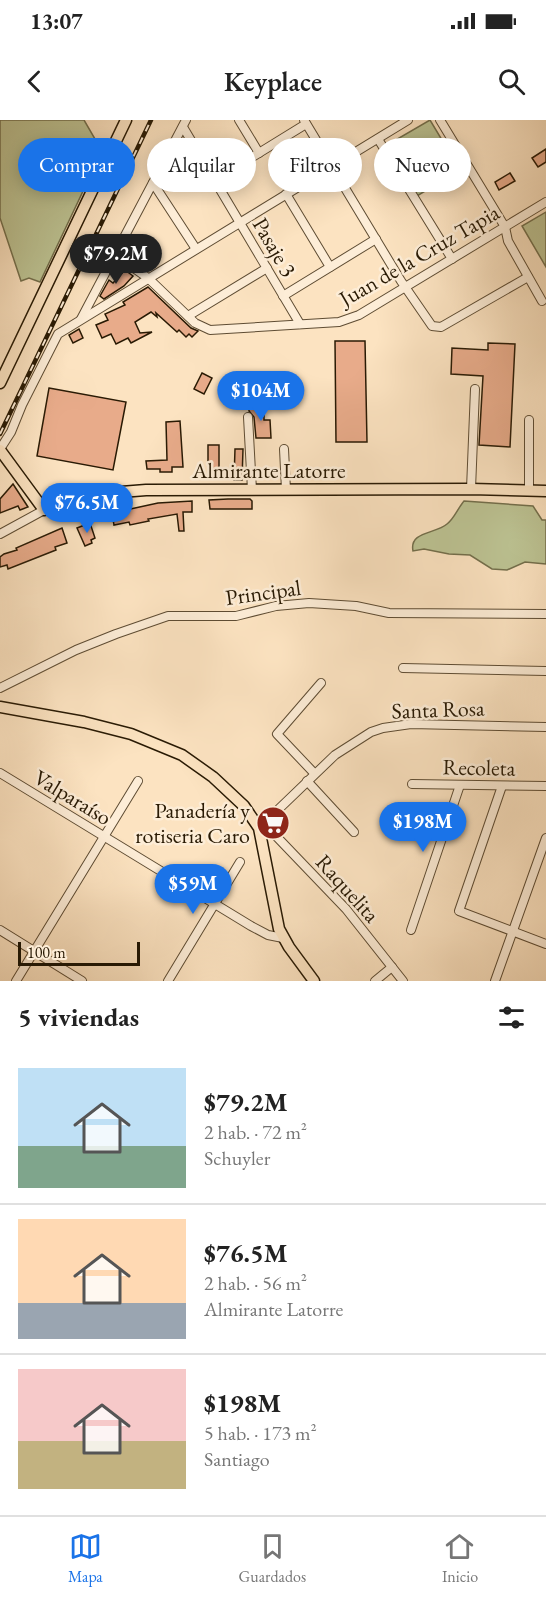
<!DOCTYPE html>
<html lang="es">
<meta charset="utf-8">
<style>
:root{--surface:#fff;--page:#f2f2f2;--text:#222;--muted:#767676;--line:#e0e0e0;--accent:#1a73e8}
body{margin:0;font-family:"EB Garamond",serif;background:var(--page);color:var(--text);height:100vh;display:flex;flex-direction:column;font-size:22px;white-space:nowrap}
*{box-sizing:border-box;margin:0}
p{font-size:20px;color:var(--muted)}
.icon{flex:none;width:33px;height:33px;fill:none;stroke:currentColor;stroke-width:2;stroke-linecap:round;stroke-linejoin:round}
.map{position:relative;height:861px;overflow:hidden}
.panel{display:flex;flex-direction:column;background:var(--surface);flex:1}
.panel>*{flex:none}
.top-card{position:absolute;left:18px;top:18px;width:510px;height:54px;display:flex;gap:12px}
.scale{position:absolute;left:18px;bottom:15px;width:122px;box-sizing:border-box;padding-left:6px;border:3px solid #291a04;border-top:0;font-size:16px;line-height:21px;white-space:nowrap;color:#291a04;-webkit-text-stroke:4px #fdedd7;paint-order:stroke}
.price{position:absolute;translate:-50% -51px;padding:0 14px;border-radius:21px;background:var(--accent);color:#fff;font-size:20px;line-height:39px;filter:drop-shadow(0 2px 3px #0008)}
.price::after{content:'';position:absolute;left:50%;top:36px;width:18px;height:14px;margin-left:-9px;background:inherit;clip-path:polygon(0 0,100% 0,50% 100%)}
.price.current{background:#222;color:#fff}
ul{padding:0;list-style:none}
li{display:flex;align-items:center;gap:18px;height:150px;padding:0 18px}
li+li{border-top:2px solid var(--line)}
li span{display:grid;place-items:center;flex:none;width:168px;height:120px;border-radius:0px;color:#555}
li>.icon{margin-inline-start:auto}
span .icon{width:72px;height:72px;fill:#fffc;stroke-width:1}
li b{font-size:26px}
h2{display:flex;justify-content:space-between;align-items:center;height:72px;padding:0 18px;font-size:26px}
.chip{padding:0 21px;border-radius:27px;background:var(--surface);box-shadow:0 3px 15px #0003;font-size:21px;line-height:54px}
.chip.current{background:var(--accent);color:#fff}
.status{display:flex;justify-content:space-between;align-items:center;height:42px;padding:0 30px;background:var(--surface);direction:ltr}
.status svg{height:16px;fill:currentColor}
header{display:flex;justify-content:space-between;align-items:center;height:78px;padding:0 18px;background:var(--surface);font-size:27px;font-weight:600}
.tab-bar{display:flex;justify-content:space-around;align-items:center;height:84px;border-top:2px solid var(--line);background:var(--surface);font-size:16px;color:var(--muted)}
.tab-bar a{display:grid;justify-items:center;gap:3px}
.tab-bar .current{color:var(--accent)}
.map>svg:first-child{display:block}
.green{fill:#bdc494;stroke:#736f4c;stroke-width:1.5}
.building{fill:#e8ab8a;stroke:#291a04;stroke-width:1.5}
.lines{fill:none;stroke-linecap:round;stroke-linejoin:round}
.minor-casing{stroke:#5e4c33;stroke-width:10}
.major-casing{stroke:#291a04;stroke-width:13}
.minor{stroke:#fdedd7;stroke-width:8}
.major{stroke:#fce3c1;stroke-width:10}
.rail-casing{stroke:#291a04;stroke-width:4.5}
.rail{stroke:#fdedd7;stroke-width:2;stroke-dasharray:7;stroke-linecap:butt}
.labels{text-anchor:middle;stroke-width:5;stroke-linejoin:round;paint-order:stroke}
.street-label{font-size:22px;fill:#291a04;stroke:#fdedd7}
.poi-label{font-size:22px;fill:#291a04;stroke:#fdedd7;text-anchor:end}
</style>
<div class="status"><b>13:07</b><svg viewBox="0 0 49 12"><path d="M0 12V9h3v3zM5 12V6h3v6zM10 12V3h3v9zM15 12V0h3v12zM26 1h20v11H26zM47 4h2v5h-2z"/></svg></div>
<header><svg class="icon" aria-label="back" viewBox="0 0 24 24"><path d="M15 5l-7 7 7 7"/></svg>Keyplace<svg class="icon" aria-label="search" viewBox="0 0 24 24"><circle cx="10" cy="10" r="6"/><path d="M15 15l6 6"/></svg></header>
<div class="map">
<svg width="546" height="861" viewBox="0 0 546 861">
<rect width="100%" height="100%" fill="#fce3c1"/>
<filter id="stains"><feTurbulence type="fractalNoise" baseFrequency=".00333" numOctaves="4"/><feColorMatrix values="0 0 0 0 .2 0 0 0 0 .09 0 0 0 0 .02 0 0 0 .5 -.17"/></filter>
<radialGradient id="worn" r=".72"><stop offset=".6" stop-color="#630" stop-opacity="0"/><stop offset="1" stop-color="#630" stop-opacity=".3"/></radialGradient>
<g class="green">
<path d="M0,0h84l18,31 -62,131 -11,-4 -8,3 -21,-63z"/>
<path d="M430,0l30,50 -43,26 -30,-51z"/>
<path d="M546,92v55l-24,-41z"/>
<path d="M464,381l69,5 9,14h4v44l-21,-2 -18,8 -15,-1 -22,-14 -21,-1 -25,-5 -11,2c-4,-20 23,-17 34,-27 7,-5 11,-16 17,-23z"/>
</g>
<g class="building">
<path d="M546,29v13l-8,5 -6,-9z"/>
<path d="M510,53l5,8 -16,9 -4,-8z"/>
<path d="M125,150l8,6 -9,10 -20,13 -4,-3 9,-16 4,3z"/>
<path d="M148,167l43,41 7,3 -6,6 -3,-3 -3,3 -7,-7 -2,2 -21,-19 1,4 -6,-5 -16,10 5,11 12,-1 -21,11 -3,-5 -12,6 -5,-10 -9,4 -6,-13 12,-5 -3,-6 20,-9 -2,-3z"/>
<path d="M79,209l4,9 -10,5 -4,-8z"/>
<path d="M335,221h30l2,101h-31z"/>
<path d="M488,223l27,1 -5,103 -31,-2 4,-69 -32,-2 1,-26 36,2z"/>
<path d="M202,253l10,5 -8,16 -10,-5z"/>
<path d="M49,268l77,14 -13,68 -76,-14z"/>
<path d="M264,284v16h6l1,18h-15l-2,-21 -5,-6v-6z"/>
<path d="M180,301l3,46h-11v5h-12v-3h-13l-1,-8 21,-1 -1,-38z"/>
<rect x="208" y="325" width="11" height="26"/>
<path d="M235,329h8l-1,31h-8z"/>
<path d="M13,364l15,23 -8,3 -2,-4 -18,7v-14z"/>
<path d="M228,379h22l2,2v8h-42l-1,-9z"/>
<path d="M192,381v11h-9l1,19h-5l-2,-17 -29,5 1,2 -19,4 -1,-3 -15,3 -2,-12 46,-10z"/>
<path d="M90,403l5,15 -4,2 1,3 -7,3 -8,-18z"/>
<path d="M62,408l5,15 -12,4 1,3 -48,19 -1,-4 -7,2v-10l4,-3 13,-4 -1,-2z"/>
</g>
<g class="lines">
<defs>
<g id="minor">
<path d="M239,0l20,33"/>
<path d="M304,0l97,161 31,45 9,1 87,-50"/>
<path d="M440,0l65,107 3,14 34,60"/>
<path d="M183,7l117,197"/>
<path d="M378,19l74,120"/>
<path d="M215,60l91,-56"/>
<path d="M153,63l43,66"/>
<path d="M286,74l44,73"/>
<path d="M115,135l33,23 47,45 15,7 129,-8 20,-7 187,-113"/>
<path d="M283,176l93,-57"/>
<path d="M188,196l79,-48"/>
<path d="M81,199l105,-199"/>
<path d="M248,297l4,73"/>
<path d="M0,329l11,-17 11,-27 36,-71 350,-214"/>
<path d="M284,329l2,41"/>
<path d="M471,369l4,-100"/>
<path d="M529,370v-70"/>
<path d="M0,414l44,-24"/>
<path d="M403,548l143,3"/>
<path d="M0,568l76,-38 40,-16 52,-18h68l40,-10 33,-3 47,3 33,7 157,1"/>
<path d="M0,653l251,153 17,9 15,3"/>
<path d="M314,653l-37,-39 44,-51"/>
<path d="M307,661l47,51"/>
<path d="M412,664l134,2"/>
<path d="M502,666l-43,125 87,33"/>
<path d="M0,810l82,51"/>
<path d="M411,810l49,-145"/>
<path d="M16,861l122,-200"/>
<path d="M168,861l72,-119"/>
<path d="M375,861l17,-14"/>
<path d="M403,861l-57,-72 -70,-73 -7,-5 -10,-3 76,-73 36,-23 12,-4 28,-4 135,3"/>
<path d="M495,861l51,-143"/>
</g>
<g id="major">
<path d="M0,263l126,-263"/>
<path d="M0,330l44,60 52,-16 50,-4 325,-1 75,2"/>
<path d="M0,587l84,15 47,12 51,21 31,22 31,29 15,22 20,101 10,18 25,34"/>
</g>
</defs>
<use href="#minor" class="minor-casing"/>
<use href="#major" class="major-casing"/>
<use href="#minor" class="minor"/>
<use href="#major" class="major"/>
<defs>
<path id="rail" d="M0,314l151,-314"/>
</defs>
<use href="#rail" class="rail-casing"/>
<use href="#rail" class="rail"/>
</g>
<defs>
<symbol id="supermarket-disc" viewBox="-11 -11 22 22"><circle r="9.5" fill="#8f2418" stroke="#fdedd7"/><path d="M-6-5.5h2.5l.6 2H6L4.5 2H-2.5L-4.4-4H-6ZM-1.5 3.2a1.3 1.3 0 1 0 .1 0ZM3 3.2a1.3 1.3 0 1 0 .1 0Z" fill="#fff"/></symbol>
</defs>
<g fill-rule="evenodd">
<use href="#supermarket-disc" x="254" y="684" width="38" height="38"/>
</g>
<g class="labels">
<g class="street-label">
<text transform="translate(275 127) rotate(60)" y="8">Pasaje 3</text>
<text transform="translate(419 135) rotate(-30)" y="8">Juan de la Cruz Tapia</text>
<text x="269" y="358">Almirante Latorre</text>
<text transform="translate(263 472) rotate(-8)" y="8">Principal</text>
<text transform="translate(438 589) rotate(-2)" y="8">Santa Rosa</text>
<text transform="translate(479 647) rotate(1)" y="8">Recoleta</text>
<text transform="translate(73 677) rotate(31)" y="8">Valparaíso</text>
<text transform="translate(348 768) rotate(48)" y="8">Raquelita</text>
</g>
<g class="poi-label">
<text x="250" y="698">Panadería y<tspan x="250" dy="25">rotiseria Caro</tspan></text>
</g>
</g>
<rect width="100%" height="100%" filter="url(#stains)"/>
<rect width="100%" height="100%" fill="url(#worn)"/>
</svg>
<div class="scale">100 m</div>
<b class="price current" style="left:116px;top:165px">$79.2M</b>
<b class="price" style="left:261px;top:302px">$104M</b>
<b class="price" style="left:87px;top:414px">$76.5M</b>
<b class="price" style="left:423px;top:733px">$198M</b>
<b class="price" style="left:193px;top:795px">$59M</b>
<div class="top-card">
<a class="chip current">Comprar</a>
<a class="chip">Alquilar</a>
<a class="chip">Filtros</a>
<a class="chip">Nuevo</a>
</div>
</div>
<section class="panel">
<h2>5 viviendas<svg class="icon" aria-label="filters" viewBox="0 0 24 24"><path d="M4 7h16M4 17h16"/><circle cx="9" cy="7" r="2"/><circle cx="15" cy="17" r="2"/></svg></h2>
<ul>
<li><span style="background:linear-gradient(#bfe0f5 65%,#7fa58c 0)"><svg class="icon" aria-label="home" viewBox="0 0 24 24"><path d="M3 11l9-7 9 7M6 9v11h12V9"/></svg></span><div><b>$79.2M</b><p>2 hab. · 72 m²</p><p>Schuyler</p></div></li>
<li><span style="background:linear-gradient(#ffd9b3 70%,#9aa5b1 0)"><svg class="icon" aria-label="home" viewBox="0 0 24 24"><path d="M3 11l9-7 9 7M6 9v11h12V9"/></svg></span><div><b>$76.5M</b><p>2 hab. · 56 m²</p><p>Almirante Latorre</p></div></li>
<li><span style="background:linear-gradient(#f6c9c9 60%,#c2b280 0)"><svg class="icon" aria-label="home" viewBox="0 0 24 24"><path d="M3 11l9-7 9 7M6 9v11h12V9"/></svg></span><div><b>$198M</b><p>5 hab. · 173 m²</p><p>Santiago</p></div></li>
</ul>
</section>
<nav class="tab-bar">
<a class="current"><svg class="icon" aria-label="map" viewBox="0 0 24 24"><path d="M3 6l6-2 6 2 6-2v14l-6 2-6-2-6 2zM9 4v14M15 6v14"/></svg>Mapa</a>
<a><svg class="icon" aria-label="saved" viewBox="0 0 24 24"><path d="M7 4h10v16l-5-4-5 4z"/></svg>Guardados</a>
<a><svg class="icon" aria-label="home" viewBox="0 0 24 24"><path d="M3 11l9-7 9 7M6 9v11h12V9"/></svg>Inicio</a>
</nav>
